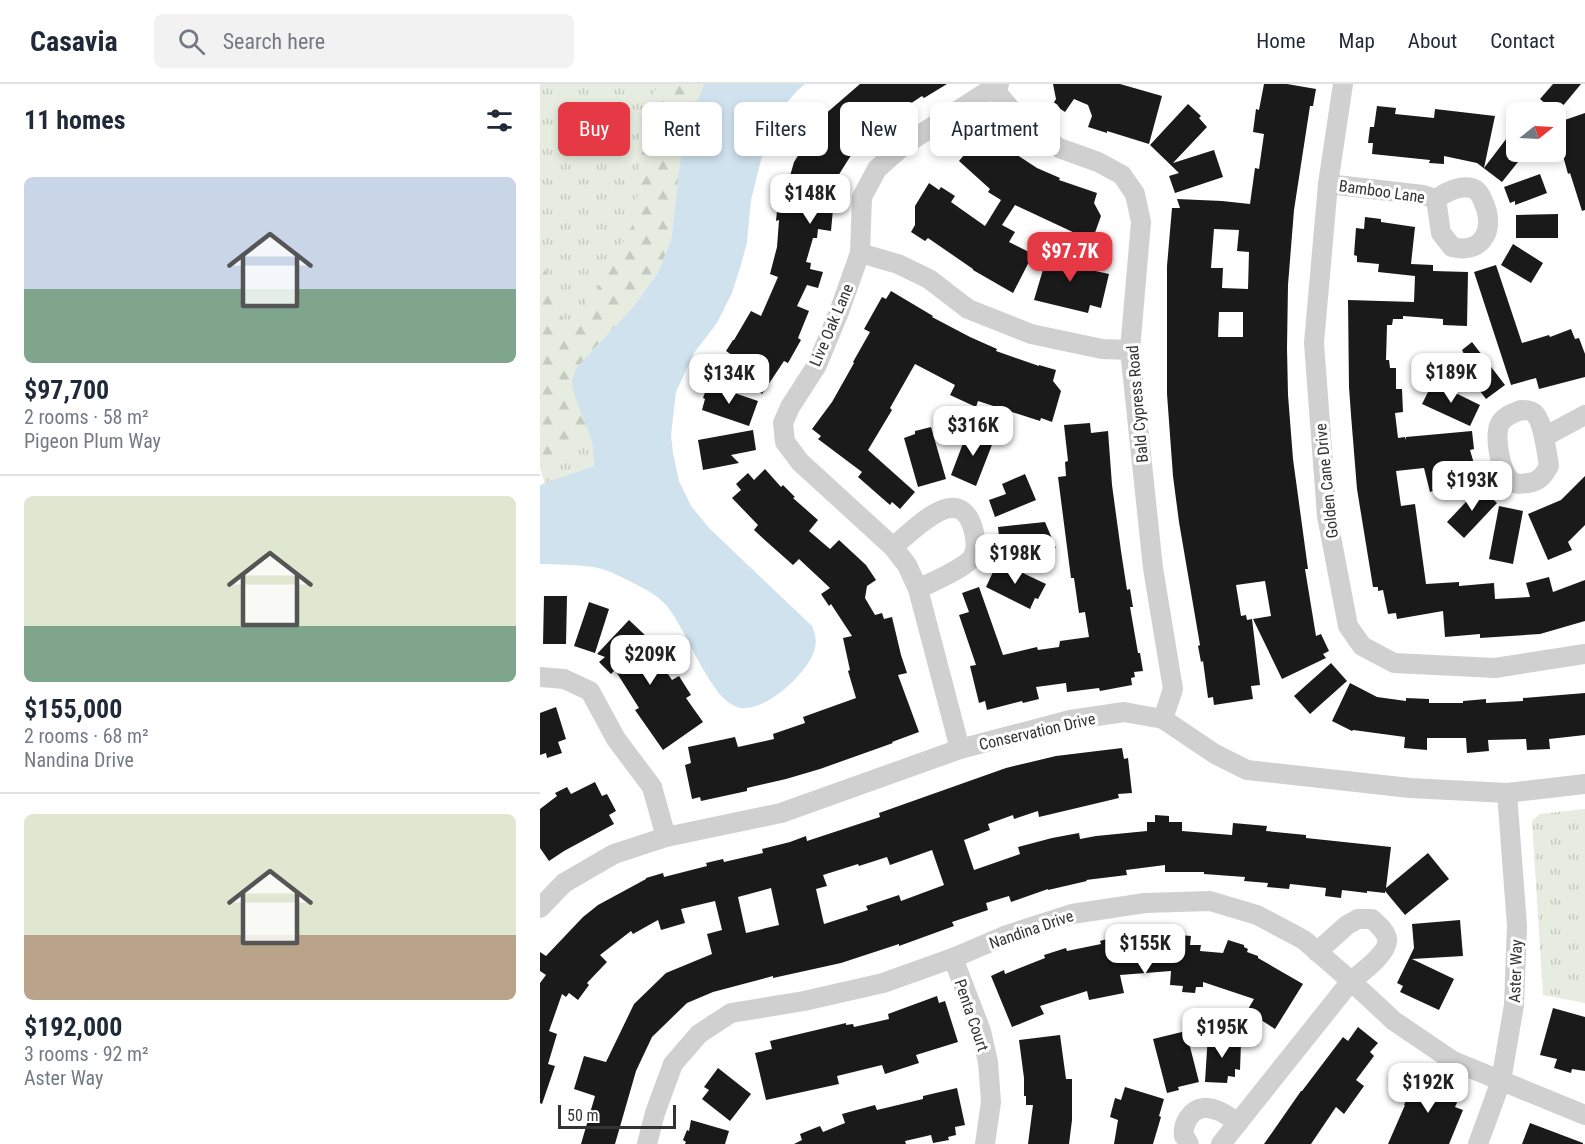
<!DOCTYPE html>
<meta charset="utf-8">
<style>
:root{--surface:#fff;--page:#f2f2f3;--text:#1f2937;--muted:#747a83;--line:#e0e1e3;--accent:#e63946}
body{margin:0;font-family:"Roboto Condensed",sans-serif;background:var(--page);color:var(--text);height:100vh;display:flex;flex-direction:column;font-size:22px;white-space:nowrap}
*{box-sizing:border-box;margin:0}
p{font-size:20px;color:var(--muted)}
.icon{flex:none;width:33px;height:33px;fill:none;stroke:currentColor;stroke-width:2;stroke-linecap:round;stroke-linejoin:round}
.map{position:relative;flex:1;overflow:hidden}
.sheet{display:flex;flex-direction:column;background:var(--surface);width:540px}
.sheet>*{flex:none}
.hud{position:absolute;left:18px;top:18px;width:570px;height:54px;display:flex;gap:12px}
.needle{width:39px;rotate:72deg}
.tools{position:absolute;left:966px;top:18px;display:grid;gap:12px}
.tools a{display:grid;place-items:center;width:60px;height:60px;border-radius:9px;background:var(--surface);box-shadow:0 3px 9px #0003;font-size:30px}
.scale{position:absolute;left:18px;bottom:15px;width:118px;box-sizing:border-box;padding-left:6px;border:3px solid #333;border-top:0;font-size:16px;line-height:21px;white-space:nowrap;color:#333;-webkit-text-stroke:4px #fff;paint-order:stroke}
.price{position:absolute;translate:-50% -51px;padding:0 14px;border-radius:12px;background:#fff;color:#222;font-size:20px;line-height:39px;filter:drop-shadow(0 2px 3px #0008)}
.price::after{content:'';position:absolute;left:50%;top:36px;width:18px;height:14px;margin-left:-9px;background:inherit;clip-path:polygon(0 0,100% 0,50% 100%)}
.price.current{background:var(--accent);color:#fff}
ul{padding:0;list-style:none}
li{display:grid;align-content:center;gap:12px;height:318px;padding:0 24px}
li+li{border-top:2px solid var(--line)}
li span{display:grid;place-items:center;height:186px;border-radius:9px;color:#555}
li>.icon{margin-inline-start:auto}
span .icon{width:108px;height:108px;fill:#fffc;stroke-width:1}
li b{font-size:26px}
h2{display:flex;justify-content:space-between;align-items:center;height:72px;padding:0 24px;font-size:26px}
.chip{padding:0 21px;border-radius:9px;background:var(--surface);box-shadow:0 3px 9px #0003;font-size:21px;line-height:54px}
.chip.current{background:var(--accent);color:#fff}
header{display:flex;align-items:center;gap:36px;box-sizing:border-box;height:84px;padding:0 30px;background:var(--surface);border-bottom:2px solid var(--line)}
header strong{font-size:28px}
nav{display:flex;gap:33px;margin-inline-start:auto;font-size:21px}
.search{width:420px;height:54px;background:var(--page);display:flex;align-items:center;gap:15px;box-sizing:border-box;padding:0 21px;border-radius:9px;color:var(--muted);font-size:22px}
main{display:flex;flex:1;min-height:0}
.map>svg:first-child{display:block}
.grass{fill:url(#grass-tufts)}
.forest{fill:url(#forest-firs)}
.water{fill:#cfe2ee}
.building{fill:#1a1a1a;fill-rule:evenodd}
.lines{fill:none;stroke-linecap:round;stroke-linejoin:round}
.minor{stroke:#d0d0d0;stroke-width:20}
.labels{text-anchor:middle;stroke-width:6;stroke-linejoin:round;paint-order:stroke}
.street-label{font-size:16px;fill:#333;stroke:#fff}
</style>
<header>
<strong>Casavia</strong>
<div class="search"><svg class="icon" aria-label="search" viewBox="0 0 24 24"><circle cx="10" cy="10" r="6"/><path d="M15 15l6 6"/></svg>Search here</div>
<nav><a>Home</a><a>Map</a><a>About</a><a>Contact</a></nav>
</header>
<main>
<section class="sheet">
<h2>11 homes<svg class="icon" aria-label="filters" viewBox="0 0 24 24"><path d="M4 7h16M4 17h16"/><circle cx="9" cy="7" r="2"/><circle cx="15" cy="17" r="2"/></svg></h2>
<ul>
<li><span style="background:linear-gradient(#c9d6e8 60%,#7fa58c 0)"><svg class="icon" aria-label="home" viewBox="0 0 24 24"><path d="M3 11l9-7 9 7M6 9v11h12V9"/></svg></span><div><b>$97,700</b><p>2 rooms · 58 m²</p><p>Pigeon Plum Way</p></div></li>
<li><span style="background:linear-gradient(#dfe7d0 70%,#7fa58c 0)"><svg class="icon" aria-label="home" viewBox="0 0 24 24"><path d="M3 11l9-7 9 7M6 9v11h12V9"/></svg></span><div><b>$155,000</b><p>2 rooms · 68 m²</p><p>Nandina Drive</p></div></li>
<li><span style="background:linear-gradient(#dfe7d0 65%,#b9a48a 0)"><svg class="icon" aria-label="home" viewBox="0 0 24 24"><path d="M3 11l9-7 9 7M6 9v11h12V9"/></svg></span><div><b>$192,000</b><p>3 rooms · 92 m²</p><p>Aster Way</p></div></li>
</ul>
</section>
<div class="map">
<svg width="1045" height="1060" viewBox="0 0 1045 1060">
<defs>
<pattern id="grass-tufts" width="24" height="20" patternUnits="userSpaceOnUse" patternTransform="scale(1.5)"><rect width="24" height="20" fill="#e6ecdf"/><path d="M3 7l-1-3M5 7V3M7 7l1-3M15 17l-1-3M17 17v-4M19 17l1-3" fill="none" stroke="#c6cbc0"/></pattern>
<pattern id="forest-firs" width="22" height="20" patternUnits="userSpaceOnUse" patternTransform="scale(1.5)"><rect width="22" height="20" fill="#e6ecdf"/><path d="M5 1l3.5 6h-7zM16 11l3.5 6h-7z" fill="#c6cbc0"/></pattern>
</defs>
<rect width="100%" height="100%" fill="#fff"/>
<g class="grass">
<path d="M0,0h164l-131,307 19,50 2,25 -49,18 -5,-16z"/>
<path d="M1045,725v194l-42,-8 -11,-174 8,-7z"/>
</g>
<path class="forest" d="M118,0h46l-21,53 -12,104 -14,33 -23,32 -57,61 -4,24 14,36 -47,36v-209l24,71 33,-36 40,-72 2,-91z"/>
<path class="water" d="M164,0h101l-7,6 -17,19 -17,39 -13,52 -4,42 -5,19 -10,32 -15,30 -23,30 -18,39 -5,43 2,18 6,28 12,25 19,23 102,97c3,7 5,14 3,22 -5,24 -53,68 -78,59 -15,-6 -23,-20 -31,-33 -14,-22 -23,-47 -39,-68 -8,-9 -19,-16 -30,-21 -9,-5 -19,-10 -29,-14 -17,-7 -49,-6 -68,-7v-79l54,-19 -2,-25 -19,-50 -1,-12 5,-12 57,-61 23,-32 14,-33 12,-104z"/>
<g class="building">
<path d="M320,0h87l-23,14 -2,-2 -42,28 -20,17 -22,35 -10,33h5l-2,22 -13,-2 -1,9h-4l-7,24 5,1 -1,6 13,3 -5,16 -11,-3 -10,21 12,5 -11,27 3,2 -13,23 -4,-2 -22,33 -38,-26 8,-13 -6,-4 7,-11h1l17,-29 10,5 17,-39 -8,-3 7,-27 2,-27 -3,1 3,-31 4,-16 7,2 4,-14 29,-46z"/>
<path d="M513,0h67l42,12 -13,48 -42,-13v2l-19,-6 4,-11 -4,-11 -14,-6 -9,13 -12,-8 3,-5z"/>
<path d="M724,0h23l29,5 -3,17h-3l-16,104 -6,75 -1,63 1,47 5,64 15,110h-3l11,67 5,-2 8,17 -6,3 3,4 -44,21 -29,-60 18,-3 -6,-35 -29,4 5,31 5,-1 1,5 5,-1 8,66 -9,1 2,13 -39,6 -1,-8 -5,1 -5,-37 -2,1 -3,-16 2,-1 -21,-123 -6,-46 -6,-82v-128l5,-58h8l-3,-9 45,2 28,3 5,-36 4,1 5,-35 -11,-2 3,-23 3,1zM674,145l25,1 -2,21 12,1 -1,37 -26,-1 1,-20h-12zM679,228h24v25h-25z"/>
<path d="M1013,0h28l-24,29 -17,-14z"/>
<path d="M648,20l13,12 -2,2 8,9 -34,36 41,-13 9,27 -48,16 -6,-17 10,-3 -29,-28z"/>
<path d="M837,22l19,2 -1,6 39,4 1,-9 60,7 -11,52 32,-42v26h10l-24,30 -25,-19 -33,-7v8l-15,-1 1,-3 -58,-6 1,-11h-5l2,-16h4z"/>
<path d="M1045,29v97l-3,1 -12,-38 -2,1 -6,-22h4l-10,-29z"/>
<path d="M455,52l19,17 23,15 23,10 -1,2 38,13 -3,10 7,13 -9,25 -77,-36 -13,20 13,7 -6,10 24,12 -20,39 -40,-23v-1l-45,-31 -3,3 -14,-9 4,-7v-19l14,-23 10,7 2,-3 14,9 -4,6 34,24 16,-26 -13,-8 2,-3 -31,-28 16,-19 8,7z"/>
<path d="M1000,90l7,19 -32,12v-4l-5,2 -6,-16z"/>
<path d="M1018,130v24h-42v-23z"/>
<path d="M825,133l16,2v3l34,5 -4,37 22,1v6l35,1 -1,54 -24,-1v-6l-40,-3v3h-10l-1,6h-5l-1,35h3l1,8h6v21h6l1,23 -8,1 3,25 7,-1v3l1,-3 66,-6 2,18 -4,1 10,34 -37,11 -2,-7 -11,4 -6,-24 -28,3 5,35 14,-2 11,80 33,-2v4l35,-3 1,16 35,-2 -4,-14 23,-6 4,15 32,-12v41l-45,13 -60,4v-4l-35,3 -2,-26 -46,8 -1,-6 -8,1 -5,-24 -5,1v-4h-5l-16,-98 -6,-74 -2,-28 -1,-87 66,2 1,-26 -37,-4 1,-8 -22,-2v-6l-3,-1 2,-27 8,1z"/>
<path d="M973,160l30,19 -12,20 -30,-18z"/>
<path d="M510,162l27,8 -4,12 36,8 -8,34 -11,-3 -2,8 -54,-13z"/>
<path d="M956,181l26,78 27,-8 1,2 21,-8 4,10 4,-1 6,16v23l-46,12 -3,-11 -25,7 -37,-113z"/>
<path d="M351,207l42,25 -1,1 38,20 27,12 -1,2 43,15v-1l17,5 -3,11 8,10 -9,31 -11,-4 -1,3 -62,-20 -2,6 -26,-12 5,-10 -40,-21 -25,44 2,2 -24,40 47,42 -15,17 -8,-7 -2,3 -32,-28 4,-5 -44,-33 3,-3 -9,-7 20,-27 22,-39 -1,-1 17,-30 -6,-3 18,-32 4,2z"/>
<path d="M932,258l33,43 -19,14 -30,-39 8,-6 -2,-4z"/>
<path d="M893,298l47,23 -10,21 -48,-22z"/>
<path d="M168,300l50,17 -9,25 -47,-16 3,-11 -2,-1z"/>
<path d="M550,339l1,10 17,-2 4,54 9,66 6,39 3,-1 3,18h-3l8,46h2l3,18 -9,1 1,5 -4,1 1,7 -32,6 -1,-3 -32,4 -1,-9 -30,4 3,12 -16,4 -1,-2 -35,9 -2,-9 -6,2 -9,-37 6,-1 -17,-50 10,-3 -7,-19 17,-6 24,68 34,-8 1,3 21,-3 1,-6 29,-4 -4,-25 -6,1 -5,-35h-3l-13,-101 8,-1 -1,-14 3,-1 -4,-36z"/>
<path d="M391,343l15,52 -28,8 -14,-49 11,-4v-3z"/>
<path d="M213,346l3,20 -25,5 8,8 -36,7 -5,-30z"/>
<path d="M428,346l12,5 2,-3 13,5 -19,49 -25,-11z"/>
<path d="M225,385l16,18 2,-2 12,12 -2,1 25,22 -9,11 21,18 9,-9 27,25 10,15 -9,6 -2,12 10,17 7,-2 2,6 8,-2 9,38 6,18 -9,2 21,57 -27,10 1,1 -73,26 -34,10 -39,9v3l-46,10 -1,-4 -8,2 -7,-34 6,-2 -3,-16 47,-10 3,10 36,-8 -1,-5 32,-11 -2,-6 53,-19 -8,-27 2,-1 -7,-32 9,-2 -21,-32 -2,2 -8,-12 9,-6 -31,-29 -6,6 -26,-23 -13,-12 4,-5 -26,-27 9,-8 -5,-6 12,-11 6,7z"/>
<path d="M485,390l11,26 -41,17 -6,-17 17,-6 -4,-10z"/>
<path d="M1045,392v49l-17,17 4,8 -24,10 -20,-46 33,-14z"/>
<path d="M940,403l17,16 -33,35 -17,-16z"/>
<path d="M959,422l24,5 -10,53 -24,-5z"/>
<path d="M505,438l11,26 -55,7 -3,-28z"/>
<path d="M458,477l48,23 -8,15 -3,-1 -5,11 -44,-22z"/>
<path d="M4,512h23l-1,48h-23z"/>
<path d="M49,518l20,7 -14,44 -21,-7z"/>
<path d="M89,536l18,17 -3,2 28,41 7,-4 12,19 -5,3 17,24 -40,28 -28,-40 4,-2 -24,-38 -4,4 -12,-12 6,-5 -8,-3z"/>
<path d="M791,579l16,18 -37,33 -16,-18z"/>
<path d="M810,599l27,14 29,4v-3l23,1v4h34v-2l23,-2v4l37,-2v-3l62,-5v42l-36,4 1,10 -23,1 -1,-11 -38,1 1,11 -22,2 -1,-15h-39v12l-23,-2 1,-11 -52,-7 -1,1 -20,-10z"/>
<path d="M16,623l10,32 -8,3 4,11 -15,5 -1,-5 -6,2v-42z"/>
<path d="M582,664l2,11 4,-1 4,35 -14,1 1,4 -80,19 -1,-6 -24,8 -1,-4 -25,9 2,6 -26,10 10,30 46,-16 -2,-7 34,-9 27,-5 1,6 16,-3 51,-5v-9h8v-7l14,1v6h13v9l50,4 1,-12 34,3 -1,5 40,4v3l85,9 -5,41 42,-35 21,26 -44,36 -20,-24v2l-18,-2v2l-25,-3 -1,8 -16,-2 1,-8 -36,-4 -1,5 -22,-2 1,-4 -24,-2 1,-4 -41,-3v-2h-39v-7l-39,5 1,5 -41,5 1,1 -39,9v-1l-37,13 -2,-6 -23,7 2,7 -36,12 2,4 -55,20v-2l-58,19 -68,15v-2l-60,16 -26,11 -35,34 -16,34 -21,73h-34l14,-48 -21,-7 10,-33 22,6 28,-58 32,-31 46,-19 -5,-20 15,-4 -7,-29 -34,8 4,14 -24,7 -3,-10 -25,14 -2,-3 -31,24 7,7 -20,21 2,2 -11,15 -9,-7 -3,4 -4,-3 -13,37 8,3 -9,30 7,2 -13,38 -2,-1v-120l6,-8 -6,-4v-19l6,4 37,-39 15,-12 48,-26v-1l17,-5 1,4 43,-11 -1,-3 17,-4 1,3 39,-9 -1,-4 28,-7 16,-6 1,5 73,-24 -1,-4 127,-45 50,-12zM392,766l12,35 -43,16 -2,-6 -33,11 2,4 -44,14 -8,-35 11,-3 -4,-11 35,-11 1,2 28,-9 3,8zM231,804l8,37 -33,8 -8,-36z"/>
<path d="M55,698l7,14 5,-2 9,17 -7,4 5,9 -50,27 -15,10 -9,-13v-39l17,-13 -2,-3 12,-6 4,7z"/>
<path d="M920,836l3,36 -51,3 42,20 -15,31 -39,-18 3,-6 -6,-3 17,-35 -2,-24z"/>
<path d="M626,850l25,2 -1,9h11l-1,6 23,2 5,-13 16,5v2l4,2 -1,3 11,4v2l45,26 -28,45 -28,-18 7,-12 -51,-17v5h-7l-1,6 -13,-1 1,-6 -13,-1 1,-14 -51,4 4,18 -35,7 -2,-9 -47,15 4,8 -32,13 -21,-51 13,-6 1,4 40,-16 -1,-3 22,-7 1,3 34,-7 -1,-3 7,-2z"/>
<path d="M397,912l2,7 6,-2 13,41 -42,13 3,8 -34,11 -3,-9 -45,11 2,8 -73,16 -11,-47 17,-4 -2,-8 76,-18v2l7,-1 1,3 35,-8 -1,-5z"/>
<path d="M1013,924l32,9v54l-13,-2 -1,4 -17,-5 3,-9 -17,-4z"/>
<path d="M818,943l20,16 -8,9 4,4 -18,24 8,6 -20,28 -8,-7 -25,37h-47l37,-53h1l41,-54 5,4z"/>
<path d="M646,947l13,51 -21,5 1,3 -12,3 -14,-54z"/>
<path d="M668,950l18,1v7l15,1 -1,27 -5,-1v8l-7,-1 -1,7 -22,-1z"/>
<path d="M520,951l6,44h6v41l-3,24h-41l5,-39h-7v-9h-2v-18l-5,-38z"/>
<path d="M178,984l33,26 -21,27 -28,-22 7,-9 -5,-3z"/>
<path d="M877,989l45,18 -7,16 8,3 -14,34h-61l17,-39h-1z"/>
<path d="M585,1003l39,12 -5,17 2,1 -8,27h-39l4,-24 -8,-3 5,-19 6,2z"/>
<path d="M417,1004l8,37 -10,2 1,8 -8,2 1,3 -16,3 -2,-8 -26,6 1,3h-112l8,-4 -2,-6 20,-8 3,6 22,-9 -3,-9 33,-9 2,5 46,-11v-3z"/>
<path d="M151,1036l38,11 -4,13h-40l1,-2 -3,-2 4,-10 2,1z"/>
<path d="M990,1039l53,20v1h-61z"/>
</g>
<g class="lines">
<g class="minor">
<path d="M803,0l-15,100 -14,159 13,173 21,110 14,20 32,17 101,5 90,-14"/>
<path d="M454,5l25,30 40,29 39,14 24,13 13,19 6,28 -11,128 23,218 20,121 -10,30"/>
<path d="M788,100l95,11 13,4 5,34 11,14c32,8 44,-20 31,-46 -2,-5 -5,-12 -12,-13 -11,-3 -26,5 -35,11"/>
<path d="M320,169l38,11 31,15 39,30 63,25 71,15 28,1"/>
<path d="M981,326c5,0 10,0 14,4 8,8 12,40 14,52 -5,9 -10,16 -21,17 -7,1 -12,2 -18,-3 -10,-10 -17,-47 -9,-58 5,-7 13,-9 20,-12z"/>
<path d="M1004,353l41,-22"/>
<path d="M353,463c22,-18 68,-69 81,-15 2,9 3,20 -3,27 -10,11 -39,23 -53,30"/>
<path d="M0,593l24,2 26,12 26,48 36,48 14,50"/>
<path d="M420,665l-42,-160 -11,-24 -14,-18 -93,-85 -15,-20 -2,-19 7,-16 27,-42 22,-53 21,-59 2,-56 15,-28 27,-24 95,-61"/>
<path d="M0,824l24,-25 50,-29 52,-17 115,-24 179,-64 110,-29 54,-8 39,7 52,35 32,16 163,18 97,5 78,-9"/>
<path d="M413,874l28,73 7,31 3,40 -6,42"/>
<path d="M107,1060l8,-31 18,-49 26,-30 32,-21 73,-12 79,-18 70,-25 54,-23 65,-21 73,-11 65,-2 47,14 47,25 47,41 43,40 59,40 132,54"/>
<path d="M649,1060c-1,-1 -4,-7 -5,-8 -2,-12 7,-27 20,-28 13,-1 24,8 34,15"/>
<path d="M681,1060l130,-163c10,-8 39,-29 36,-43 -2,-8 -10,-14 -15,-19h-14l-11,6 -30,27"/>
<path d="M938,1060l23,-63 13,-76 3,-79 -10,-133"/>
</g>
</g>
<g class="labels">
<g class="street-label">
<text transform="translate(842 107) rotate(8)" y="6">Bamboo Lane</text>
<text transform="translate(291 241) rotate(-67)" y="6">Live Oak Lane</text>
<text transform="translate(597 320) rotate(-95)" y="6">Bald Cypress Road</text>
<text transform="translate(786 397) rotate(-96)" y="6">Golden Cane Drive</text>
<text transform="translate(497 647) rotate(-13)" y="6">Conservation Drive</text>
<text transform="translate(491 845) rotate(-19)" y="6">Nandina Drive</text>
<text transform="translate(975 887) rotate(-88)" y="6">Aster Way</text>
<text transform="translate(432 931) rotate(71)" y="6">Penta Court</text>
</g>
</g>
</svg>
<div class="tools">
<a><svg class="needle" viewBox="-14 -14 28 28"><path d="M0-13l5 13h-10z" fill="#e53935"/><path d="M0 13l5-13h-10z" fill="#747a83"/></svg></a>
</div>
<div class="scale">50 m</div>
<b class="price" style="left:270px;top:141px">$148K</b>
<b class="price current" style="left:530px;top:199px">$97.7K</b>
<b class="price" style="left:911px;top:320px">$189K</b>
<b class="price" style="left:189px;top:321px">$134K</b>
<b class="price" style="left:433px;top:373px">$316K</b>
<b class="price" style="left:932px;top:428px">$193K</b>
<b class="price" style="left:475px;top:501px">$198K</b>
<b class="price" style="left:110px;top:602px">$209K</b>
<b class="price" style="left:605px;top:891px">$155K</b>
<b class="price" style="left:682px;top:975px">$195K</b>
<b class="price" style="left:888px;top:1030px">$192K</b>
<div class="hud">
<a class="chip current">Buy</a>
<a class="chip">Rent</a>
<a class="chip">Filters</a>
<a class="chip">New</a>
<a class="chip">Apartment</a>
</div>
</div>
</main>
